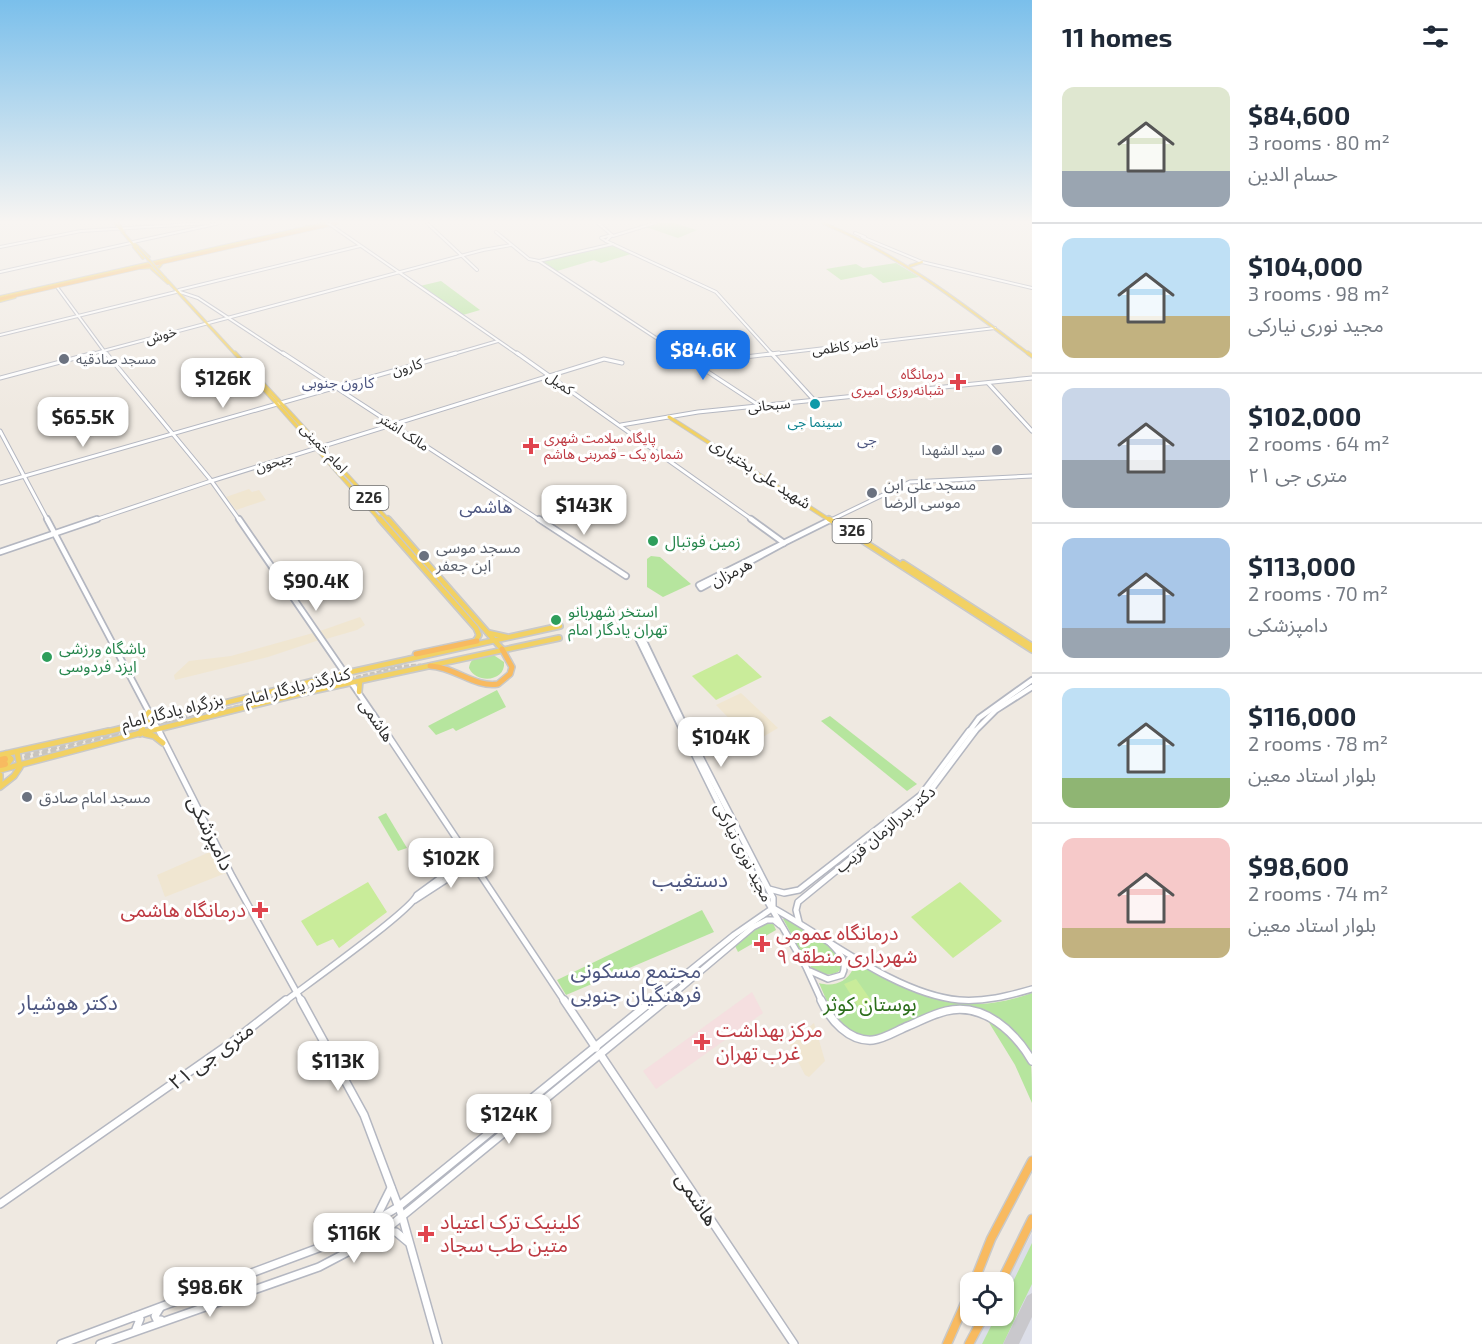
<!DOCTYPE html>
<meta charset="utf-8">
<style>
:root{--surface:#fff;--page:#f2f2f3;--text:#1f2937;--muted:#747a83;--line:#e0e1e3;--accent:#1a73e8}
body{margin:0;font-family:"Exo 2","Noto Sans Arabic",sans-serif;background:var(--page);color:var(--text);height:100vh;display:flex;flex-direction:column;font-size:22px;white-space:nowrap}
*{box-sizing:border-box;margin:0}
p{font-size:20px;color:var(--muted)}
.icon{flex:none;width:33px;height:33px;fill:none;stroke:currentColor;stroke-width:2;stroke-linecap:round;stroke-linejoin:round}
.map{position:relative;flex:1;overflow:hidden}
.panel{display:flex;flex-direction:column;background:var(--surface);width:450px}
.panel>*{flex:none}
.fabs{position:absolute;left:960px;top:1272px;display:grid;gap:12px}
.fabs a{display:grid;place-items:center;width:54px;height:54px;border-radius:12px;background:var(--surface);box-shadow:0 2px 4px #0004;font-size:30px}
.price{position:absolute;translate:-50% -51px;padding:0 14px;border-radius:12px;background:#fff;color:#222;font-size:20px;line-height:39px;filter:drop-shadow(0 2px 3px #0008)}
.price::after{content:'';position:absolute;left:50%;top:36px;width:18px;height:14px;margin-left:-9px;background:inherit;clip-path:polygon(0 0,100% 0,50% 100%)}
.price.selected{background:var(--accent);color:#fff}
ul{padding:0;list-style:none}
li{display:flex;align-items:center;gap:18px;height:150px;padding:0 30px}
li+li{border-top:2px solid var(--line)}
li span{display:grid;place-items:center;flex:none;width:168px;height:120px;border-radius:12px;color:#555}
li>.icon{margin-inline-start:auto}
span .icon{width:72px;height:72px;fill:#fffc;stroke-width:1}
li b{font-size:26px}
h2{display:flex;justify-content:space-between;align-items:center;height:72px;padding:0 30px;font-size:26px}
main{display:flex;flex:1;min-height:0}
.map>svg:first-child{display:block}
.education{fill:#f0e6d1}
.medical{fill:#f5dfe0}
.airport{fill:#dcdee8}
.green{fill:#b6e59e}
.pitch{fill:#c9ec9a}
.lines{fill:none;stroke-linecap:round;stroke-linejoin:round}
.taxiway{fill:#c9c8cc;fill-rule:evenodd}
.trunk-tunnel-far1{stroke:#c8c4bd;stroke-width:5;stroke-dasharray:5 2;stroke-linecap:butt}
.trunk-tunnel{stroke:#c8c4bd;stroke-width:6;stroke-dasharray:6 3;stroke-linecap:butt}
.secondary-far4-casing{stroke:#b4b7c1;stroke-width:4}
.secondary-far3-casing{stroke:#b4b7c1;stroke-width:5}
.secondary-far2-casing{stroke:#b4b7c1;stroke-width:8}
.secondary-far1-casing{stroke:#b4b7c1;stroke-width:8}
.secondary-casing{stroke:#b4b7c1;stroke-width:10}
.primary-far3-casing{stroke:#c9c9c9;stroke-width:4}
.primary-far2-casing{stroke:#c9c9c9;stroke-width:5}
.primary-far1-casing{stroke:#c9c9c9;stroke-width:8}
.primary-casing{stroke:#c9c9c9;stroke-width:8}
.trunk-far3-casing{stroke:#c9c9c9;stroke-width:4.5}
.trunk-far2-casing{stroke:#c9c9c9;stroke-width:8}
.trunk-far1-casing{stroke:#c9c9c9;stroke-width:9}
.trunk-casing{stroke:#c9c9c9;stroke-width:11}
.secondary-far4{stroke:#fff;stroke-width:2}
.secondary-far3{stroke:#fff;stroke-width:3}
.secondary-far2{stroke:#fff;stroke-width:4.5}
.secondary-far1{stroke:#fff;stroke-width:5}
.secondary{stroke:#fff;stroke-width:7}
.primary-far3{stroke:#f2d163;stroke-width:2}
.primary-far2{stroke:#f2d163;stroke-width:3}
.primary-far1{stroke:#f2d163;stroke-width:4.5}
.primary{stroke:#f2d163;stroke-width:5}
.trunk-far3{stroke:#f8ba60;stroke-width:3}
.trunk-far2{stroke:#f8ba60;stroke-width:5}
.trunk-far1{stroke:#f8ba60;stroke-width:6}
.trunk{stroke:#f8ba60;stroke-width:8}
.secondary-bridge-casing{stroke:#b4b7c1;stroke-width:4;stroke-linecap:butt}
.primary-bridge-casing{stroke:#c9c9c9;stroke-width:4;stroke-linecap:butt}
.secondary-bridge{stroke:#fff;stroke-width:2}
.primary-bridge{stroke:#f2d163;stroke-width:2}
.worship-dot{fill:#6b7280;stroke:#fff;stroke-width:2}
.health-dot{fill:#e0444e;stroke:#fff;stroke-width:2}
.culture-dot{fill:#0f9aa8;stroke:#fff;stroke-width:2}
.leisure-dot{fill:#2e9e5b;stroke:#fff;stroke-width:2}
.labels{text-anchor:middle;stroke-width:6;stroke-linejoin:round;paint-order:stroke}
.far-street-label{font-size:14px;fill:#2e2e2e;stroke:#fff}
.far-worship-label{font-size:14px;fill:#5b616d;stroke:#fff;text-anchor:start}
.far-health-label{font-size:14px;fill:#be3a42;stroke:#fff;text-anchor:end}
.far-culture-label{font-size:14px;fill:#0d838f;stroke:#fff}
.far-neighbourhood-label{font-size:15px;fill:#4d5680;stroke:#fff}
.shield{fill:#fff;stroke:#6d6d6d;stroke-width:1.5}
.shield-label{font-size:15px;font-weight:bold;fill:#2e2e2e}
.street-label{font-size:16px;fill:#2e2e2e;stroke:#fff}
.worship-label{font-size:16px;fill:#5b616d;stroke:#fff;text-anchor:start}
.leisure-label{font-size:16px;fill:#27864d;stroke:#fff;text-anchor:start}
.neighbourhood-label{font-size:18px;fill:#4d5680;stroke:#fff}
.near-street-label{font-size:20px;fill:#2e2e2e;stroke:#fff}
.near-health-label{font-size:20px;fill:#be3a42;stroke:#fff;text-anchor:start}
.near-park-label{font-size:20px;fill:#2c6e1b;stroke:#fff}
.near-neighbourhood-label{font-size:21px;fill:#4d5680;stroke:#fff}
</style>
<main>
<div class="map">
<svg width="1032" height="1344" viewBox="0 0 1032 1344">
<rect width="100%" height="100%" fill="#efe9e1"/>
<g class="education">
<path d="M249,489l3,3 7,-2 7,10 -30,10 -10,-13z"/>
<path d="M360,617l5,8 -8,5 -31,9 -6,-8z"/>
<path d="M313,633l6,7 -51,17 -93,23 -1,-5 15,-14 42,-5z"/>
<path d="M741,693l37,35 -25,15 -37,-38z"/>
<path d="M212,851l3,1 11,21 -61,24 -8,-22z"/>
<path d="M814,1023l11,38 -16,16 -4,-2 -16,-31z"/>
</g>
<path class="medical" d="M752,992l11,21 -107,76 -13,-18z"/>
<path class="airport" d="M1032,1233v111h-57l14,-28h15v-29z"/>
<g class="green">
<path d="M658,223h16l23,7 -19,8 -32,-11z"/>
<path d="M612,245l19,9 -30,9 -7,-3 -37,11 -15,-10z"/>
<path d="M896,263l23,14 -36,6 -12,-9 -30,6 -15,-11 30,-5 7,4z"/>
<path d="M441,281l39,29 -17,5 -43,-29z"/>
<path d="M651,556l9,1 31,27 -28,13 -16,-10v-28z"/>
<path d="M492,654l12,8c2,20 -28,22 -35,6 2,-13 13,-12 23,-14z"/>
<path d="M497,690l9,17 -50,24 -3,-3 -17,7 -8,-9z"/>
<path d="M830,716l87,68 -10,7 -86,-70z"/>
<path d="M386,813l21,35 -9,3 -20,-34z"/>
<path d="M702,910l12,22 -148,63 -9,-15z"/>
<path d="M785,918c13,8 51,25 56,39 8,20 -20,22 -30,10 -11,-13 -19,-33 -28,-48z"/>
<path d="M766,921h6l4,9 -38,22 -3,-6z"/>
<path d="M848,954c65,39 106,66 184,39v63l-20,-26 -54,-23h-7l-67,27 -13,2 -14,-2 -22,-14 -16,-37c14,4 27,0 34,-14z"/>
<path d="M990,1020c15,11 36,25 41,45 1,11 1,26 1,38l-17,-38 -27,-44z"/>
<path d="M1032,1243v41l-29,60h-21l14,-28h8v-16z"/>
</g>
<g class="pitch">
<path d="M737,654l25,23 -46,23 -24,-24z"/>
<path d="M368,882l19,30 -48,36 -6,-9 -16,7 -16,-25z"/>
<path d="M960,882l42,39 -49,37 -42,-41z"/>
<path d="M856,979l17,24 -13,6 -16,-25z"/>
</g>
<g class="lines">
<path class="taxiway" d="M1032,1293v24l-13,27h-16l24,-48z"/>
<g class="trunk-tunnel-far1">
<path d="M380,668l18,-4 18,-10"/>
<path d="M114,733l99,-24"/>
<path d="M132,733l271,-66 18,-1"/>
</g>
<g class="trunk-tunnel">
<path d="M7,758l113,-27"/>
<path d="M7,763l131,-32"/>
</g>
<defs>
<g id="secondary-far4">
<path d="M427,223l50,47"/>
<path d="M598,223l15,13 42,-13"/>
<path d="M332,226l187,129"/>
<path d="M496,232l33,27 10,2 74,-17"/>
<path d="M855,233l10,4"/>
<path d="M612,235l-6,6 -5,-3z"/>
<path d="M862,237l60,25 110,26"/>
<path d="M606,241l110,51 57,63"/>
<path d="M133,242l87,-19"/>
<path d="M0,247l81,-16 128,-8"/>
<path d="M539,261l143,94"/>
<path d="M0,272l131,-29"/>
<path d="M57,287l50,68"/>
<path d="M179,290l181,-44"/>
<path d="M180,292l18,6 87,57"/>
<path d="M0,335l176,-43"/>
<path d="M88,355l395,-105 28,-5"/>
<path d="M450,355l48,-14"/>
<path d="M766,355l229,-27"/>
</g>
<g id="secondary-far3">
<path d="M106,353l104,126 30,42"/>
<path d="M283,353l258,168"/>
<path d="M517,353l237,168"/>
<path d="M679,353l81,53"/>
<path d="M771,353l43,47"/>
<path d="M694,363l85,-10"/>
<path d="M0,378l94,-25"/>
<path d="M988,383l44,48"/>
<path d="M621,425l77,-13 334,-34"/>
<path d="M0,431l48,90"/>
<path d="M0,483l456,-130"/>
<path d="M833,519l77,-37 122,-6"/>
<path d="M92,521l119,-40 393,-122 18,4"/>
</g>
<g id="secondary-far2">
<path d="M47,519l113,214"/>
<path d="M239,519l147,214"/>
<path d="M539,519l87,57"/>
<path d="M751,519l33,24"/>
<path d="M784,543l-83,45 -2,-3 131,-65"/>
<path d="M0,552l97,-33"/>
<path d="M684,733l-48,-99 5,1 47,98"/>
<path d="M968,733l11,-15 53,-38"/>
<path d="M973,733l23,-23 36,-23"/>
</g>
<g id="secondary-far1">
<path d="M159,731l73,145 70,126"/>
<path d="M385,731l180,271"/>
<path d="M683,731l79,161 44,75 16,35"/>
<path d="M687,731l86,167v10"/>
<path d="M769,889l15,4 15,-3 122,-95 48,-64"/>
<path d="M415,900l40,-26 14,-17"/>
<path d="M773,908c55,30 123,86 186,92 25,2 49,-4 73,-11"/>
<path d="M799,922l-3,-12 2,-8 126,-103 51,-68"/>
<path d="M810,971l18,8 14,-4c7,-13 -3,-23 -12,-32"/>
<path d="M284,1002c21,-16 127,-91 133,-107l52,-38"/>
<path d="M651,1002l83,-67 39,-27"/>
<path d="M664,1002l89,-75 14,-7h7l6,5"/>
</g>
<g id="secondary">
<path d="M301,1000l63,115 38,101 36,128"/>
<path d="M564,1000l32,48"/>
<path d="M821,1000c9,20 28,42 52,40 11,-1 25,-10 35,-14 12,-5 25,-12 38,-15 38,-9 69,21 86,50"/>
<path d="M600,1054l194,290"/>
<path d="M0,1204l235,-164 51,-40"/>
<path d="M375,1220l16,-32"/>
<path d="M385,1232h11l12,10"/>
<path d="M351,1237l7,3 -6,8"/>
<path d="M160,1308l-5,8 2,4h4"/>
<path d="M134,1317l6,2 -4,10"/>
<path d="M61,1344l287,-107 50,-30 255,-207"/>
<path d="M100,1344l219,-77 59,-31 288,-236"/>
</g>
<g id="primary-far3">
<path d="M115,223l21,25"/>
<path d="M119,223l5,10"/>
<path d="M823,223c77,32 141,82 207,132"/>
<path d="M135,244l14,13"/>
<path d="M134,247l9,11"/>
<path d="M910,266l12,-4"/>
<path d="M140,268l19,-1 3,-4"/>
<path d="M152,269l16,14"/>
<path d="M165,278l71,77"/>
<path d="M0,297l326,-74"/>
<path d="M0,301l15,-4"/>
</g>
<g id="primary-far2">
<path d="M235,353l154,168"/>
<path d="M1028,353l4,3"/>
<path d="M239,361l142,160"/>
<path d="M669,417l162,104"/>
</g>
<g id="primary-far1">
<path d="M380,519l96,109 3,7 -4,7"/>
<path d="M388,519l114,130"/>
<path d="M829,519l203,131"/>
<path d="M903,563l129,83"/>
<path d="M489,633l18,4"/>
<path d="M359,692l1,-11"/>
<path d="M103,733l243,-60 214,-47"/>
<path d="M141,733l2,-5 -4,-4 10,-12"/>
<path d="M142,733l161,-40 256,-55"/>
</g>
<g id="primary">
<path d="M140,734l1,-3"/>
<path d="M145,734l9,2 9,7"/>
<path d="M0,755l109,-24"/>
<path d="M5,767l6,-8 -5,-5"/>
<path d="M0,770l148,-39"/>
<path d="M0,775v8"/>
<path d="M0,787l14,-11 6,-9 -3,-15"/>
</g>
<path id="trunk-far3" d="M0,299l337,-76"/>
<g id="trunk-far2">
<path d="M416,654l61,-13"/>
<path d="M430,666c25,1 45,22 68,18l12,-10 2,-7 -10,-18"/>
</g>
<g id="trunk-far1">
<path d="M0,760l5,-1"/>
<path d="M0,765l5,-1"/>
</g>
<g id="trunk">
<path d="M974,1282l17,-43 41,-78"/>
<path d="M1001,1282l31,-63"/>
<path d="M947,1344l23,-52"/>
<path d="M969,1344l15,-28"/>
</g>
</defs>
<use href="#secondary-far4" class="secondary-far4-casing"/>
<use href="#secondary-far3" class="secondary-far3-casing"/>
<use href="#secondary-far2" class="secondary-far2-casing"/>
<use href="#secondary-far1" class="secondary-far1-casing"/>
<use href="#secondary" class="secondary-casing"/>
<use href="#primary-far3" class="primary-far3-casing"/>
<use href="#primary-far2" class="primary-far2-casing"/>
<use href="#primary-far1" class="primary-far1-casing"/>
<use href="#primary" class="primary-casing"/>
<use href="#trunk-far3" class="trunk-far3-casing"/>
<use href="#trunk-far2" class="trunk-far2-casing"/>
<use href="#trunk-far1" class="trunk-far1-casing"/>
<use href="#trunk" class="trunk-casing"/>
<use href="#secondary-far4" class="secondary-far4"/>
<use href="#secondary-far3" class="secondary-far3"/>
<use href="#secondary-far2" class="secondary-far2"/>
<use href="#secondary-far1" class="secondary-far1"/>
<use href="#secondary" class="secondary"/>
<use href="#primary-far3" class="primary-far3"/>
<use href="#primary-far2" class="primary-far2"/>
<use href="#primary-far1" class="primary-far1"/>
<use href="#primary" class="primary"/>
<use href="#trunk-far3" class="trunk-far3"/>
<use href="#trunk-far2" class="trunk-far2"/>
<use href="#trunk-far1" class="trunk-far1"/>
<use href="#trunk" class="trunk"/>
<defs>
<path id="secondary-bridge" d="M327,223l5,3"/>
<path id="primary-bridge" d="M138,248l27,30"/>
</defs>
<use href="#secondary-bridge" class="secondary-bridge-casing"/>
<use href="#primary-bridge" class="primary-bridge-casing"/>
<use href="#secondary-bridge" class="secondary-bridge"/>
<use href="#primary-bridge" class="primary-bridge"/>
</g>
<linearGradient id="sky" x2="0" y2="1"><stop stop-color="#7abfeb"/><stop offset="0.54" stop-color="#f8f5f2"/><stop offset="1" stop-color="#f8f5f2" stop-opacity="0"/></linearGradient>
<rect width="1032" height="411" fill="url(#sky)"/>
<g class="worship-dot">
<circle cx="64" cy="359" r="6"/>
<circle cx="997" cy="450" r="6"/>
<circle cx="872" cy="493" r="6"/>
<circle cx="424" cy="556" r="6"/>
<circle cx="27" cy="797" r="6"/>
</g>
<g class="health-dot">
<path d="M955 373h6v6h6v6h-6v6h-6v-6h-6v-6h6z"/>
<path d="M528 437h6v6h6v6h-6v6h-6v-6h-6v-6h6z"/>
<path d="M257 901h6v6h6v6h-6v6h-6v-6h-6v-6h6z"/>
<path d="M759 935h6v6h6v6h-6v6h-6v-6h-6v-6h6z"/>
<path d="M699 1033h6v6h6v6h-6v6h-6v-6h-6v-6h6z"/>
<path d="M423 1225h6v6h6v6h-6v6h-6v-6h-6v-6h6z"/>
</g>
<circle class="culture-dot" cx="815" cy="404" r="6"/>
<g class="leisure-dot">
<circle cx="653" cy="541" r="6"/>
<circle cx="556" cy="620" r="6"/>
<circle cx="47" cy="657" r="6"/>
</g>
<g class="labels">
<g class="far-street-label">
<text transform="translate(161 335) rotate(-15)" y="5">خوش</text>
<text transform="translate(845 346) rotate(-7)" y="5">ناصر کاظمی</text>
<text transform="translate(407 367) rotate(-16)" y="5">کارون</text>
<text transform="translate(560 383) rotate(35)" y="5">کمیل</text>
<text transform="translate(769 405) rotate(-6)" y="5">سبحانی</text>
<text transform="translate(404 432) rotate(33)" y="5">مالک اشتر</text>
<text transform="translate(324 448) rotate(47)" y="5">امام خمینی</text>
<text transform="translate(274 462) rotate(-17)" y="5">جیحون</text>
</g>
<g class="far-worship-label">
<text x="76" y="364">مسجد صادقیه</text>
<text x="985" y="455" text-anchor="end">سید الشهدا</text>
</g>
<g class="far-health-label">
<text x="944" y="379">درمانگاه<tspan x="944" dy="16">شبانه‌روزی امیری</tspan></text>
<text x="544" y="443" text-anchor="start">پایگاه سلامت شهری<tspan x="544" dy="16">شماره یک - قمربنی هاشم</tspan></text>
</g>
<g class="far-culture-label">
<text x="815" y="427">سینما جی</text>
</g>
<g class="far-neighbourhood-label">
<text x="338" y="388">کارون جنوبی</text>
<text x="867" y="445">جی</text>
</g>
<g class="shield">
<rect x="349.5" y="486" width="39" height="24" rx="4.5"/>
<rect x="832.5" y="519" width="39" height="24" rx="4.5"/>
</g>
<g class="shield-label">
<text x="369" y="503">226</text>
<text x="852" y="536">326</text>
</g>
<g class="street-label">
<text transform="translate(761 473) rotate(33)" y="6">شهید علی بختیاری</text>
<text transform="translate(731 572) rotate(-27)" y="6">هرمزان</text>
<text transform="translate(297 686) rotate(-14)" y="6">کنارگذر یادگار امام</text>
<text transform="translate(172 711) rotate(-14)" y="6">بزرگراه یادگار امام</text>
<text transform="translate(377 720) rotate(56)" y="6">هاشمی</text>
<text transform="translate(885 829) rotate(-40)" y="6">دکتر بدرالزمان قریب</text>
<text transform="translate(744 852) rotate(63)" y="6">مجید نوری نیارکی</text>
</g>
<g class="worship-label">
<text x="884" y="490">مسجد علی ابن<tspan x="884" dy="18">موسی الرضا</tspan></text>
<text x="436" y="553">مسجد موسی<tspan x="436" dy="18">ابن جعفر</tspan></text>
<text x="39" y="803">مسجد امام صادق</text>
</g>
<g class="leisure-label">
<text x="665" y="547">زمین فوتبال</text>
<text x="568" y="617">استخر شهربانو<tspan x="568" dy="18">تهران یادگار امام</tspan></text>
<text x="59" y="654">باشگاه ورزشی<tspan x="59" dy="18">ایزد فردوسی</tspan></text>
</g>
<g class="neighbourhood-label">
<text x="486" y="513">هاشمی</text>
</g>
<g class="near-street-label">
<text transform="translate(211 833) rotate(64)" y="7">دامپزشکی</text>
<text transform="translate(211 1056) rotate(-36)" y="7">۲۱ متری جی</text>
<text transform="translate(697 1199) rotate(56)" y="7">هاشمی</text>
</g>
<g class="near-health-label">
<text x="246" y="917" text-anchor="end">درمانگاه هاشمی</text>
<text x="776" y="940">درمانگاه عمومی<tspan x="776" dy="23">شهرداری منطقه ۹</tspan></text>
<text x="716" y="1037">مرکز بهداشت<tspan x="716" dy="23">غرب تهران</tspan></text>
<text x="440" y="1229">کلینیک ترک اعتیاد<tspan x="440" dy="23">متین طب سجاد</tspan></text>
</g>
<g class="near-park-label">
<text x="870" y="1011">بوستان کوثر</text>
</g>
<g class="near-neighbourhood-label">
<text x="690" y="887">دستغیب</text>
<text x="636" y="978">مجتمع مسکونی<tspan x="636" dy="24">فرهنگیان جنوبی</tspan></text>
<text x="68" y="1010">دکتر هوشیار</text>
</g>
</g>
</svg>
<div class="fabs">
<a><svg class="icon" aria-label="locate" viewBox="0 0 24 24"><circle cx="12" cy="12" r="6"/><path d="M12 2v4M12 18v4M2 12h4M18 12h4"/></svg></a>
</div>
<b class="price selected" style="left:703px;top:381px">$84.6K</b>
<b class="price" style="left:223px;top:409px">$126K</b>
<b class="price" style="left:83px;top:448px">$65.5K</b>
<b class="price" style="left:584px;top:536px">$143K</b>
<b class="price" style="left:316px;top:612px">$90.4K</b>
<b class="price" style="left:721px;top:768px">$104K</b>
<b class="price" style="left:451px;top:889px">$102K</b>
<b class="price" style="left:338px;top:1092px">$113K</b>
<b class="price" style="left:509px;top:1145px">$124K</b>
<b class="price" style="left:354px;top:1264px">$116K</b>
<b class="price" style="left:210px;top:1318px">$98.6K</b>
</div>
<section class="panel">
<h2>11 homes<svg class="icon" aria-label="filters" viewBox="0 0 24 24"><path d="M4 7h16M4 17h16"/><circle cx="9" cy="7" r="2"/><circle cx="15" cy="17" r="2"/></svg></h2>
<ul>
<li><span style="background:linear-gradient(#dfe7d0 70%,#9aa5b1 0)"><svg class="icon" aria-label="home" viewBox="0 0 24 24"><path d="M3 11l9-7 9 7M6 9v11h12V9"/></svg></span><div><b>$84,600</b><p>3 rooms · 80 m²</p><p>حسام الدین</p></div></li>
<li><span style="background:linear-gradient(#bfe0f5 65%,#c2b280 0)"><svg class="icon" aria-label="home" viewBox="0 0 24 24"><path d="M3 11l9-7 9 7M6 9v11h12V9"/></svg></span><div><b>$104,000</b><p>3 rooms · 98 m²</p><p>مجید نوری نیارکی</p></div></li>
<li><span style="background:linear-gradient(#c9d6e8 60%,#9aa5b1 0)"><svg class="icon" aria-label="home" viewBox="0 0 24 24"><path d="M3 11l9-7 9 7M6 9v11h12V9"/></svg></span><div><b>$102,000</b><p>2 rooms · 64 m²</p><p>۲۱ متری جی</p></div></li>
<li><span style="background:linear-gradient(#a9c7e8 75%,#9aa5b1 0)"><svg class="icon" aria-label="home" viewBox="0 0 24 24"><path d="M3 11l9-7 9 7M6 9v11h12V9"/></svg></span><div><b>$113,000</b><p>2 rooms · 70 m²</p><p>دامپزشکی</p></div></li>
<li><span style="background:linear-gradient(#bfe0f5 75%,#8fb573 0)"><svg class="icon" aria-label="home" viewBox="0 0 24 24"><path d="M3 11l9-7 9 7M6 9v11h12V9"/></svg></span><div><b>$116,000</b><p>2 rooms · 78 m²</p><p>بلوار استاد معین</p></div></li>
<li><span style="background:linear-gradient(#f6c9c9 75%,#c2b280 0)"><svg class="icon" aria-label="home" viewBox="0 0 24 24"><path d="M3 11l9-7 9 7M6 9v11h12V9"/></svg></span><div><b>$98,600</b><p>2 rooms · 74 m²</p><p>بلوار استاد معین</p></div></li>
</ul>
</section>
</main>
